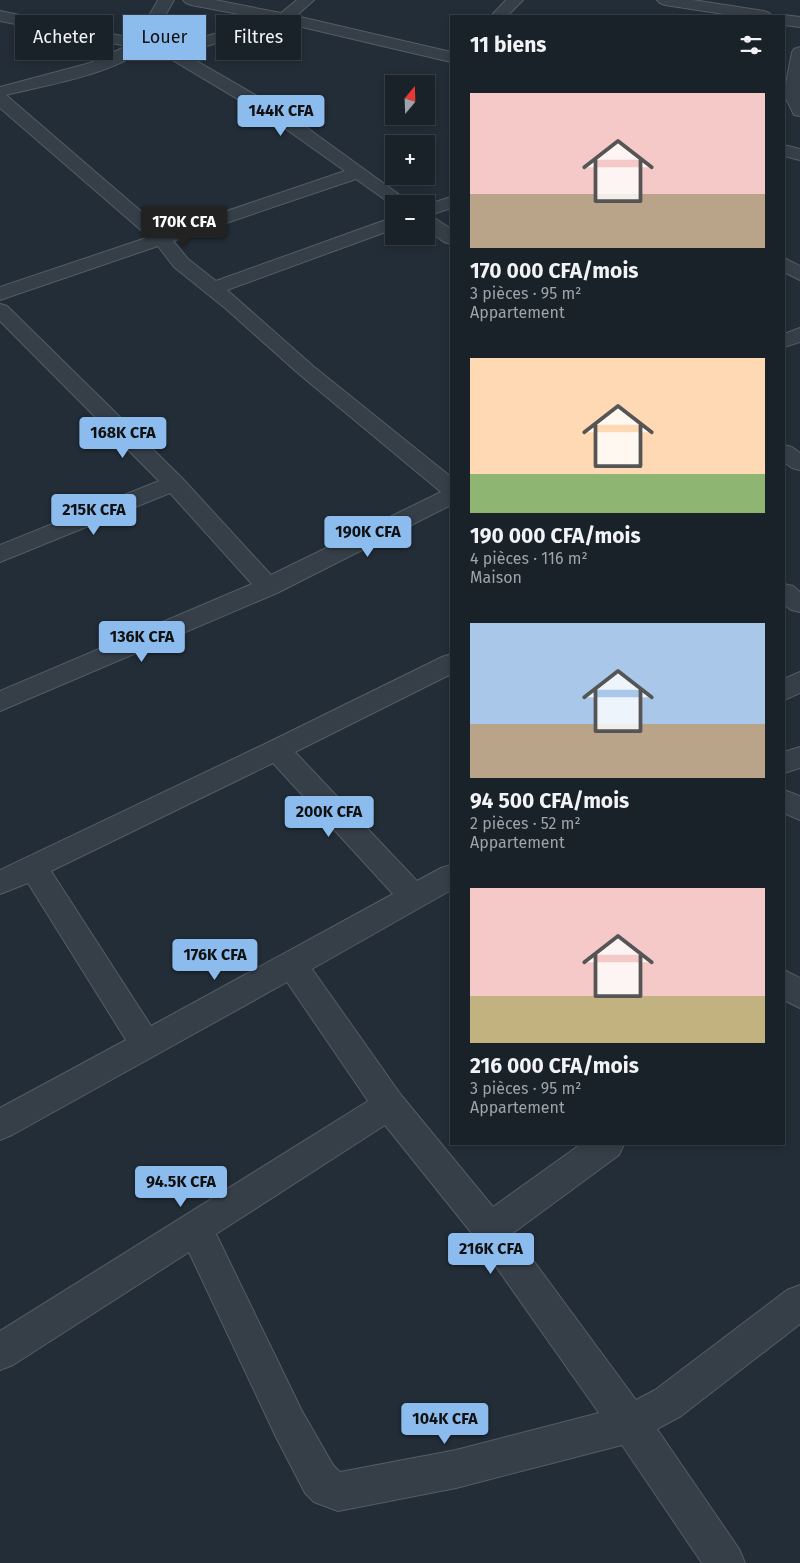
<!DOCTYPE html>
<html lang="fr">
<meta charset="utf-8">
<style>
:root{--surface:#1a2229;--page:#232a31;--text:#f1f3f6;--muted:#9fa4a8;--line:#383f46;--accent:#8cbbee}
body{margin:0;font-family:"Fira Sans",sans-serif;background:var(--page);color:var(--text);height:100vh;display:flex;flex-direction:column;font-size:19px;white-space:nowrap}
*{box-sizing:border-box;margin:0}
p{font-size:16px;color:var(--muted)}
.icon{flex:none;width:28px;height:28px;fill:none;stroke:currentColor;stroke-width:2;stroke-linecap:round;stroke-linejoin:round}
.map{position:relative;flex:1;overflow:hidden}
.panel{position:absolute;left:450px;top:15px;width:335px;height:1130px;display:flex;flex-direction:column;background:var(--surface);border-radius:0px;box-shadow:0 2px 8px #0003,0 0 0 1px var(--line)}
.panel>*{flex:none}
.banner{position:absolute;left:15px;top:15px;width:360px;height:45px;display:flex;gap:10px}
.needle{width:32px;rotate:19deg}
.fabs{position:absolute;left:385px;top:75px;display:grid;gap:10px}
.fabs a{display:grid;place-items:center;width:50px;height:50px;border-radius:0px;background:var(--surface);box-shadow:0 2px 8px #0003,0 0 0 1px var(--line);font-size:25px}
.price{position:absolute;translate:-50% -42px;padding:0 11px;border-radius:5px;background:var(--accent);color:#111;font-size:16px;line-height:32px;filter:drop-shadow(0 1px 2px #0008)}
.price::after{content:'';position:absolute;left:50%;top:30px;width:15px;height:11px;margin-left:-8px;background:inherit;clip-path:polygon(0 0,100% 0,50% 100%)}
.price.selected{background:#222;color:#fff}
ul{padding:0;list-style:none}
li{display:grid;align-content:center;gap:10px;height:265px;padding:0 20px}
li span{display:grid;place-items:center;height:155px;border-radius:0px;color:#555}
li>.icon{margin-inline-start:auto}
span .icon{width:90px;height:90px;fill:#fffc;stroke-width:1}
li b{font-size:21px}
h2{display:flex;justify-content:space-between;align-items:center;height:60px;padding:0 20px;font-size:21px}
.pill{padding:0 18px;border-radius:0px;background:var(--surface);box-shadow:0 2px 8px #0003,0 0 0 1px var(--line);font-size:18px;line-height:45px}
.pill.selected{background:var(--accent);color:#111}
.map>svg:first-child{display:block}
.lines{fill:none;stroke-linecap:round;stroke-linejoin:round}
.minor-casing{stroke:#545d65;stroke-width:2}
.minor{fill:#363f48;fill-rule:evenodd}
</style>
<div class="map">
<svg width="800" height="1563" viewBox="0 0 800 1563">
<rect width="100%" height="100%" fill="#232d37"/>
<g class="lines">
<defs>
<g id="minor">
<path d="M158,0h16l-24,42 20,5 95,-28 -74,-14 -5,-2 -3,-3h32l66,13 16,-13h17l-18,16 155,36v10l-166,-39 -102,30 105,61 124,90h-18v2l-38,-27 -183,62 15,18 28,22 178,-64v12l-167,61 86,76 138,111v28l-174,88 -277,118v-20l252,-107 -82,-91 -170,69v-17l159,-64 -159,-160v-17l7,2 175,172 89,97 170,-83 -142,-118 -74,-66 -51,-41 -16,-21 -158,54v-13l149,-50 -149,-129v-21l90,-24 37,-17 -127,-25v-10l136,28zM142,50l22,5 112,67 69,49 -180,61 -159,-137c40,-10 104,-20 136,-45z"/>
<path d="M506,0h17l-16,16h-16z"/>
<path d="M657,0h36l71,11 5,2 3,3h-35l-72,-11 -5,-2z"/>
<path d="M784,15l16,2v10l-16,-2v-9h-4z"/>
<path d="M800,47v69l-6,-1 -10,-21 8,-42 2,-3z"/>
<path d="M784,145l16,4v11l-16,-4z"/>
<path d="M451,197v11l-21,7 21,14v15l-7,-2 -18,-13v-24z"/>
<path d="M784,258l16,8v14l-16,-8z"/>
<path d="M800,328v14l-16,5v-13z"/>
<path d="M784,445l8,2 8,6v17l-8,-2 -8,-6z"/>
<path d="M784,584l9,2 7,6v20l-9,-2 -7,-6z"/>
<path d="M451,654v20l-156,78 122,129 24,-13 10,-3v25l-139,79 89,126 92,112 88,-63h43l-5,11 -106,78 123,167 19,-10 132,-100 13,-5v39l-119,92 -24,13 82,120 6,14h-43l-80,-118 -166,43 -118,23 -24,-9 -9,-9 -29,-56 -87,-185 -176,113 -13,5v-39l368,-230 -81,-119 -275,153 -12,5v-32l126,-68 -98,-157 -28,11v-24l267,-127 175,-86zM273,763l120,131 -242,132 -100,-155zM385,1125l93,116 121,172 -143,37 -116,22 -7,-7 -31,-54 -86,-177z"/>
<path d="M800,672v21l-16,7v-21z"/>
<path d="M800,747v21l-16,5v-21z"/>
<path d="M784,790l16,6v24l-16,-7z"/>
<path d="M784,970l16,8v30l-16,-8z"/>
</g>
</defs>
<use href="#minor" class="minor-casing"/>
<use href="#minor" class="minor"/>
</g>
</svg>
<div class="fabs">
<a><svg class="needle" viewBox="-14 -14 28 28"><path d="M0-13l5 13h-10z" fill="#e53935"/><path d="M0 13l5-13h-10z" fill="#9fa4a8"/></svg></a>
<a>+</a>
<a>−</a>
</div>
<b class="price" style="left:281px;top:137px">144K CFA</b>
<b class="price selected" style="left:184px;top:248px">170K CFA</b>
<b class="price" style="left:123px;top:459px">168K CFA</b>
<b class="price" style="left:94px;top:536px">215K CFA</b>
<b class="price" style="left:368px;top:558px">190K CFA</b>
<b class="price" style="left:142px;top:663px">136K CFA</b>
<b class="price" style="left:329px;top:838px">200K CFA</b>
<b class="price" style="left:215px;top:981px">176K CFA</b>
<b class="price" style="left:181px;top:1208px">94.5K CFA</b>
<b class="price" style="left:491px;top:1275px">216K CFA</b>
<b class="price" style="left:445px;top:1445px">104K CFA</b>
<div class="banner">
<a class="pill">Acheter</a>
<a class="pill selected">Louer</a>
<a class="pill">Filtres</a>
</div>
<section class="panel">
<h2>11 biens<svg class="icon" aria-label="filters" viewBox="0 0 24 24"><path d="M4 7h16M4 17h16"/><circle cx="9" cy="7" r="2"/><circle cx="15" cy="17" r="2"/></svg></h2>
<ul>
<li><span style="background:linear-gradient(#f6c9c9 65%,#b9a48a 0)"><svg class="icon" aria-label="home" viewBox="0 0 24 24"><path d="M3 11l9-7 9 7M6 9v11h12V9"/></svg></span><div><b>170 000 CFA/mois</b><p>3 pièces · 95 m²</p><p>Appartement</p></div></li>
<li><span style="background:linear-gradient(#ffd9b3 75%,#8fb573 0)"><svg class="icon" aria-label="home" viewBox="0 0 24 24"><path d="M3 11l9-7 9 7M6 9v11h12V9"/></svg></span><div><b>190 000 CFA/mois</b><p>4 pièces · 116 m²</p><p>Maison</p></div></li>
<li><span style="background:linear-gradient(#a9c7e8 65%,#b9a48a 0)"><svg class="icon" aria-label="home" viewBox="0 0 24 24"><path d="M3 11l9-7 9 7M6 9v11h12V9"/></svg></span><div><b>94 500 CFA/mois</b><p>2 pièces · 52 m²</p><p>Appartement</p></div></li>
<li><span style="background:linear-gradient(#f6c9c9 70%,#c2b280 0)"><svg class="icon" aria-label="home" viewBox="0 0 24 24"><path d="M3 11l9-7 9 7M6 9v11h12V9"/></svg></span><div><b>216 000 CFA/mois</b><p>3 pièces · 95 m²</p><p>Appartement</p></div></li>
</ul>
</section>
</div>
